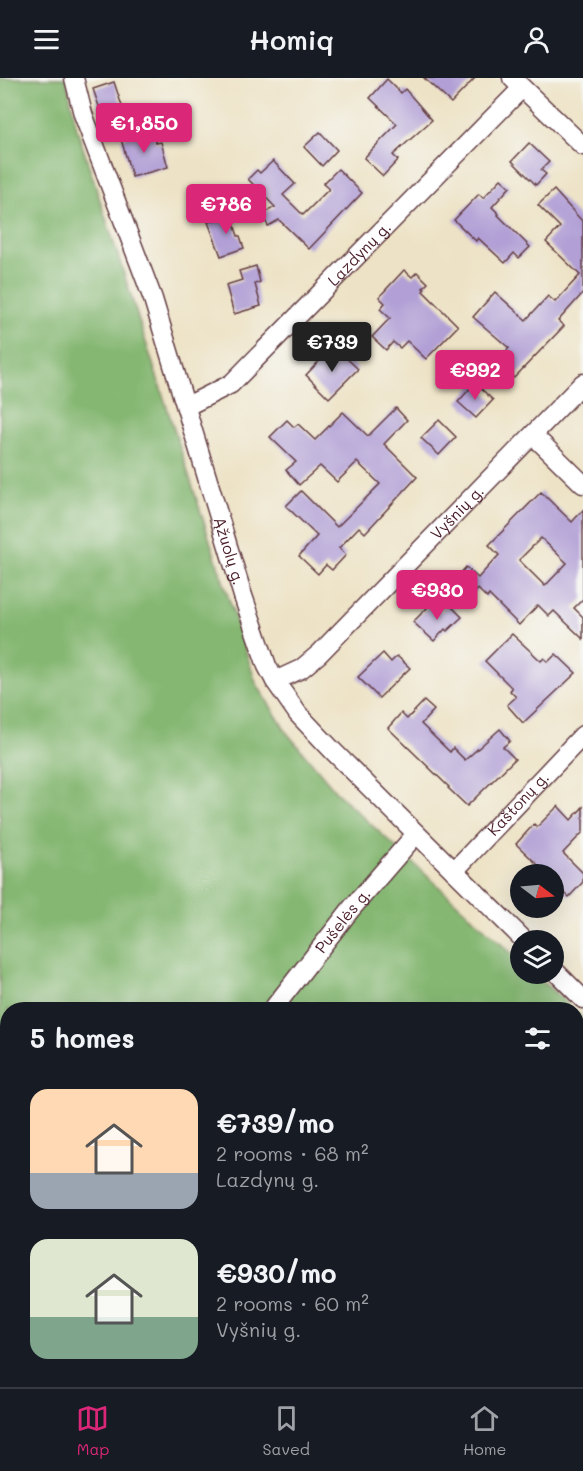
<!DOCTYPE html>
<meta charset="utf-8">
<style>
:root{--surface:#171b24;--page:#20242c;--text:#f1f3f6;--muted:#9ea1a6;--line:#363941;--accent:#db2777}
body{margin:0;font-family:Mali,sans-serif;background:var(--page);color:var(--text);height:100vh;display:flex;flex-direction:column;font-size:22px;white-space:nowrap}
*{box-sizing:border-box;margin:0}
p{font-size:20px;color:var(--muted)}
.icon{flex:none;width:33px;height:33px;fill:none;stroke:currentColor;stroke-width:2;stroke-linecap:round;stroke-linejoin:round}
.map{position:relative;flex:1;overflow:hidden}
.side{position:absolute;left:0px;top:924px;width:584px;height:386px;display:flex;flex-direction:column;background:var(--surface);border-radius:24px 24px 0 0;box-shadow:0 6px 24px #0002}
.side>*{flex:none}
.needle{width:39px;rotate:106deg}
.fabs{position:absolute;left:510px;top:786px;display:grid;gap:12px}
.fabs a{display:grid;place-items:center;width:54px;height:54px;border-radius:50%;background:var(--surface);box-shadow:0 6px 24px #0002;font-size:30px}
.price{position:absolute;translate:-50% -51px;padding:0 14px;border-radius:6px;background:var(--accent);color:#fff;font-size:20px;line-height:39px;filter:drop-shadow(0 2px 3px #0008)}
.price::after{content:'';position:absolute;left:50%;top:36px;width:18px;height:14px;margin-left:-9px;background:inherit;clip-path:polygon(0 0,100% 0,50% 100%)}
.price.current{background:#222;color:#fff}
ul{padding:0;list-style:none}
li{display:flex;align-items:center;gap:18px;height:150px;padding:0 30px}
li span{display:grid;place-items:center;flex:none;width:168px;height:120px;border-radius:18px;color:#555}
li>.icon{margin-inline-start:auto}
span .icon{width:72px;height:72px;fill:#fffc;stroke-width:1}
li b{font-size:26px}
h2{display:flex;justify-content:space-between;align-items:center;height:72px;padding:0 30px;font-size:26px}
header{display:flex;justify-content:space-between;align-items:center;height:78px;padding:0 30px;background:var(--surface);font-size:27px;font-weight:600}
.tab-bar{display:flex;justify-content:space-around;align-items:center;height:84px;border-top:2px solid var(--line);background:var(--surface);font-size:16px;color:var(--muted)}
.tab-bar a{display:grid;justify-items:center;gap:3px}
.tab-bar .current{color:var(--accent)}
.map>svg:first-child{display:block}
.forest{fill:#85b772;stroke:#686b4e;stroke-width:1.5}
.building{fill:#b19fd5;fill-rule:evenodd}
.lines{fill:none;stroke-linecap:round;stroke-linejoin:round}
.street-casing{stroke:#623c42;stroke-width:21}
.street{stroke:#fff;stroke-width:18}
.labels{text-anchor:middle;stroke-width:4.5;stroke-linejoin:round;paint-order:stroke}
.street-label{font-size:16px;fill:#4a1f2b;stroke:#f6f6f2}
</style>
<header><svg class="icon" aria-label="menu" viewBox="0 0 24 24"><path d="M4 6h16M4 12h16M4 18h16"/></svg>Homiq<svg class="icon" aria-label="person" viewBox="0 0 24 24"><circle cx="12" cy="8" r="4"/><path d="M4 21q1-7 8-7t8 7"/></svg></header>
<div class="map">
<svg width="583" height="1309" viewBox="0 0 583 1309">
<rect width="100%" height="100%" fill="#f6f6f2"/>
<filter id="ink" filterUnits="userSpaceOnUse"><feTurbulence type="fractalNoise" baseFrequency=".0167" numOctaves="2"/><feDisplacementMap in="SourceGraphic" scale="12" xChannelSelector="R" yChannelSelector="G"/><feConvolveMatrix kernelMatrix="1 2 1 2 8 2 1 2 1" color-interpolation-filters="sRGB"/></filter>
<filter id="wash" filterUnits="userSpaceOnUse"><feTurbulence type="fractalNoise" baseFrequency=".008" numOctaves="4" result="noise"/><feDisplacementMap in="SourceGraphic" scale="24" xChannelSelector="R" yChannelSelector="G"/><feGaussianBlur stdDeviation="1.35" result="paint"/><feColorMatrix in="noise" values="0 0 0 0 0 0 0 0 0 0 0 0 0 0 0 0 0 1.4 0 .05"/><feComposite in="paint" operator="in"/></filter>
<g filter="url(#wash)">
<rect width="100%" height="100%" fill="#ede2c5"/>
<path class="forest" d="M0,0h66l11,51 179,554 31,50 52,62 181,166v13h14l39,35 -565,1v370h568v-368l7,7v368h-583z"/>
<g id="blocks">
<g class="building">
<path d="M424,0h51l-24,25z"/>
<path d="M387,1l14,14 4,-4 27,31 -39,35 5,5 -15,16 -19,-18 33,-34 -27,-26z"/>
<path d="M114,4l9,27 -21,6 -9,-26z"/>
<path d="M153,52l3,13 5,-1 7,25 -36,10 -11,-38z"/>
<path d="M320,54l17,18 -15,16 -18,-19z"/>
<path d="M529,65l20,19 -8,8 5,4 -10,11 -24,-24z"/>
<path d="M273,83l22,23 -12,11 20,20 26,-26 -6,-5 15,-15 24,24 -53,56 -30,-29 -11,6 -6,-12 13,-7 -27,-28 9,-9 3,3z"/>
<path d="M501,101l9,8 -18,20 7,7 -1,1 32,32 -11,11 -5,-5 -9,10 -27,-25 -2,3 -22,-21 25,-26 4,4z"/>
<path d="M554,112l29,32v71l-25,28 6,5 -50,52 -17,-16 12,-14 -36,-31 22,-25 31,28 22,-24 7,6 25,-27 -34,-33 14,-15 -22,-22z"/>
<path d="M231,137l7,21h2l4,12 -23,8 -13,-34z"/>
<path d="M256,188l4,16 -5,2 6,22 -27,8 -8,-29 16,-5 -3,-9z"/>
<path d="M404,192l8,7 5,-5 11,11 -5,5 2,1 -2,2 35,35 -32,33 -19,-18 -7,7 -7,-6 -7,8 -14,-13 18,-19 -10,-9 5,-6 -6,-6z"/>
<path d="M337,271l21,20 -29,29 -23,-23 19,-20 3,3z"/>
<path d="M475,305l18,17 -17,18 -18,-16z"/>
<path d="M396,330l11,12 -23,24 33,33 -52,56 -6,-6 -20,21 7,7 -14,15 -6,-5 -8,9 -19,-18 18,-20 -31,-30 15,-15 36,36 43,-43 -23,-22 -20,20 -17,-16 -21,19 -13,-15 10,-8 -26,-25 17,-17 7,7 4,-3 17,16 28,-28 25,24z"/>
<path d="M439,342l17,17 -17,18 -18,-17z"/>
<path d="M541,414l31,30 11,-12v89l-9,9 9,9v22l-29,-28 -5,5 -11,-11 -19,20 -30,-30 -2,3 -9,-9 -10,11 -17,-16 15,-17 12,11 21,-23 -10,-10zM541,460l26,25 -22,23 -26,-26z"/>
<path d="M448,525l14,14 -15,14 -2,-2 -11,12 -21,-19 18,-18 9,8z"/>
<path d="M512,556l29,27 3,-3 4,4 8,-8 20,19 -53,50 -16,-18 9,-8 -6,-6 2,-3 -27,-27z"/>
<path d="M383,575l8,9 6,-6 13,12 -31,30 -21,-21z"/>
<path d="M424,623l10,9 -13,14 29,28 3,-4 12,12 35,-31 10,12 -7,6 12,12 -48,47 -19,-18 1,-1 -61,-59 13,-15 6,6z"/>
<path d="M558,728l13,14 12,-13v25l-20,21 20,20v9l-14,15 -15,-14v-9h-10l-7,-7 1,-2 -22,-21 18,-20 3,3z"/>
</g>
</g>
</g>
<g filter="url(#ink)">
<use href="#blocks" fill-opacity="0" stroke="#623c42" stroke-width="1.5"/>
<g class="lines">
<defs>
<g id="street">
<path id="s1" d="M74,0l9,36 70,185 90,297 24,70 8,15 23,33 36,38 190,188"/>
<path d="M512,0l71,68"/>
<path id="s2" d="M187,328l44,-22 291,-296"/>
<path d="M534,358l49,48"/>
<path id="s3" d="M275,603l26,-12 18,-15 264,-271"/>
<path id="s4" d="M454,793l129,-136"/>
<path d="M554,892l29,29"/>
<path id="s5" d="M272,932l79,-101 65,-75"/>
<path d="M0,1281l8,-10"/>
</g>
</defs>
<use href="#street" class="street-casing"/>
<use href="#street" class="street"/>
</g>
</g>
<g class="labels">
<g class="street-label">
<text dy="6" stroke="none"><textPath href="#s2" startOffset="232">Lazdynų g.</textPath></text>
<text dy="6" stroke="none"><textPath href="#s3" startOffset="250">Vyšnių g.</textPath></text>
<text dy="6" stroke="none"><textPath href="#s1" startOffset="498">Ąžuolų g.</textPath></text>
<text dy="6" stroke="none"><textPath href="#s4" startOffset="93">Kaštonų g.</textPath></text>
<text dy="6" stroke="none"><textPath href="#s5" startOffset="114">Pušelės g.</textPath></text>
</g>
</g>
</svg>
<div class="fabs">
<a><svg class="needle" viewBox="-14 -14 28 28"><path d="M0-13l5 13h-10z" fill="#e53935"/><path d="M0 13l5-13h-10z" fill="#9ea1a6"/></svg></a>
<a><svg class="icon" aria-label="layers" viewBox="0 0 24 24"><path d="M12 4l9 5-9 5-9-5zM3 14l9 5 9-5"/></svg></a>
</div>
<b class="price" style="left:144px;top:76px">€1,850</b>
<b class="price" style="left:226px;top:157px">€786</b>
<b class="price current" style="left:332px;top:295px">€739</b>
<b class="price" style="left:475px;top:323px">€992</b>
<b class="price" style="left:437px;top:543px">€930</b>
<section class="side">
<h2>5 homes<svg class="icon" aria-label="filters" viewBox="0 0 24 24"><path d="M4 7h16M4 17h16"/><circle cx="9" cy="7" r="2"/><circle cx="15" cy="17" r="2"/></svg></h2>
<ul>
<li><span style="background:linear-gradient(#ffd9b3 70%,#9aa5b1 0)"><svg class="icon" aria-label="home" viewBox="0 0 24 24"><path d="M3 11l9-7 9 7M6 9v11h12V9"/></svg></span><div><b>€739/mo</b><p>2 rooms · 68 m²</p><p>Lazdynų g.</p></div></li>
<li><span style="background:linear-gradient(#dfe7d0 65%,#7fa58c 0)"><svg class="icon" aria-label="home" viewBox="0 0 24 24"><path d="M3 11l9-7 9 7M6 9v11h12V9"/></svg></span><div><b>€930/mo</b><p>2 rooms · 60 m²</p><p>Vyšnių g.</p></div></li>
</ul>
</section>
</div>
<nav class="tab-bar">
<a class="current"><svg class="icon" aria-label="map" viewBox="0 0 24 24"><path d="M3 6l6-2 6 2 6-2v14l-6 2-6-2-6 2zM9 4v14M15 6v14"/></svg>Map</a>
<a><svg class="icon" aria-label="saved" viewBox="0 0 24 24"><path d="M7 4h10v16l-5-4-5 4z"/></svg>Saved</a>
<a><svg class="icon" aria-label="home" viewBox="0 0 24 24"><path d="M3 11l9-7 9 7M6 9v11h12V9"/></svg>Home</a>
</nav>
